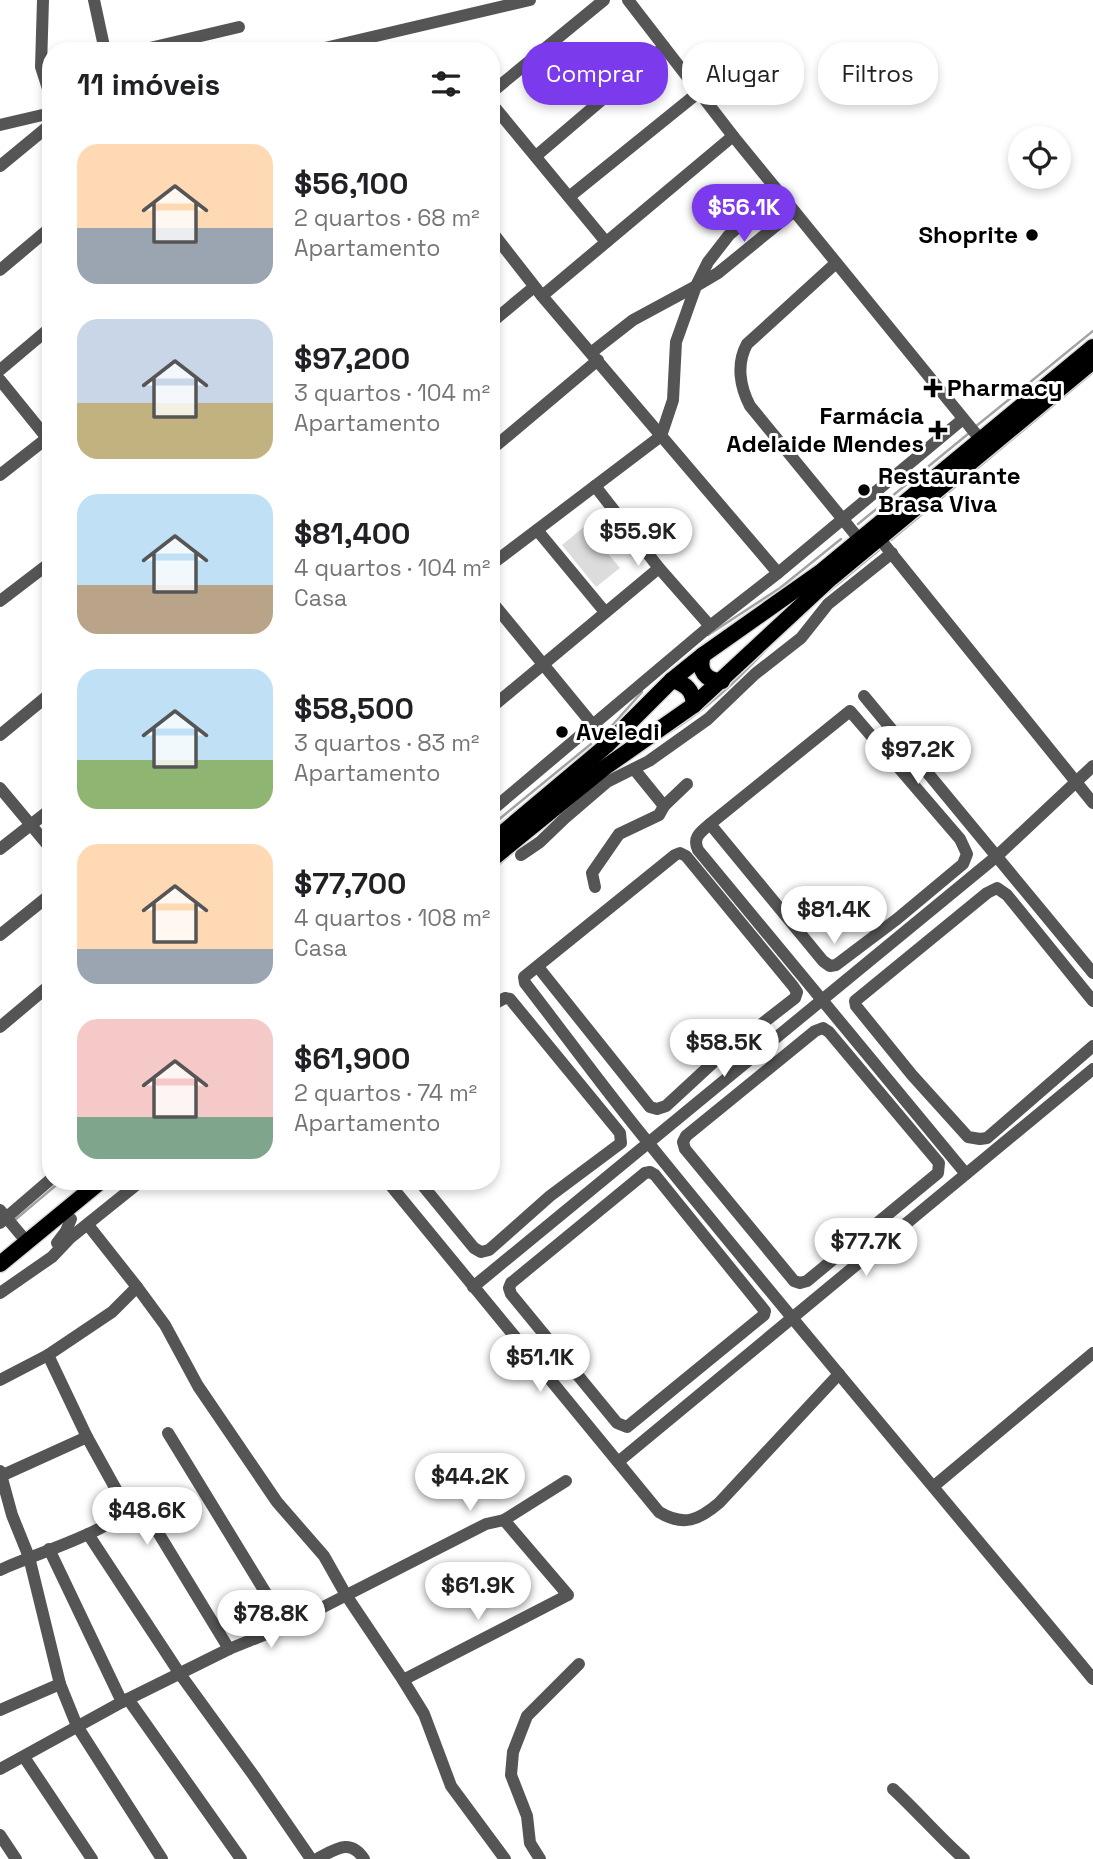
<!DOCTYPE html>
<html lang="pt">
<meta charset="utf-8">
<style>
:root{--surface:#fff;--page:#f2f2f2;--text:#202124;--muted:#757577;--accent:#7c3aed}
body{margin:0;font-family:"Space Grotesk",sans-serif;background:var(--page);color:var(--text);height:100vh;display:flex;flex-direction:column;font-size:26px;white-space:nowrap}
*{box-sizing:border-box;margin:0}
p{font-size:23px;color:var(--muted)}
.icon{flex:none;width:38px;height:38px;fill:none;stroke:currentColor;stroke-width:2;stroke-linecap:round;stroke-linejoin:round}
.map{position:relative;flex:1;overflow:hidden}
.sheet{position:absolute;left:42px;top:42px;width:458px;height:1148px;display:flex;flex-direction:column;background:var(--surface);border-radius:28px;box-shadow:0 4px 10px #0003}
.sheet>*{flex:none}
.top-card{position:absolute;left:522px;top:42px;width:466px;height:63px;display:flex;gap:14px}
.controls{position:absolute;left:1008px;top:126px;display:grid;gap:14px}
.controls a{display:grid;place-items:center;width:63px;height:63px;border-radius:50%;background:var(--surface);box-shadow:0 4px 10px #0003;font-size:35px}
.price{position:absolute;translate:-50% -60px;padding:0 16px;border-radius:24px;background:#fff;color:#222;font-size:23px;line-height:46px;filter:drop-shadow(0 2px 4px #0008)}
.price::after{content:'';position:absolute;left:50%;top:42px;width:21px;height:16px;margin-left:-10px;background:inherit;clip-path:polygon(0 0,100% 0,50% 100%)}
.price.selected{background:var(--accent);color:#fff}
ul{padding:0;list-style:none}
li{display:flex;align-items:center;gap:21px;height:175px;padding:0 35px}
li span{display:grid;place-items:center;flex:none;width:196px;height:140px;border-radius:21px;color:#555}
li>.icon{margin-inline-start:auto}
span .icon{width:84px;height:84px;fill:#fffc;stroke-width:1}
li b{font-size:30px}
h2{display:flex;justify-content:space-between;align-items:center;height:84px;padding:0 35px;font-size:30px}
.pill{padding:0 24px;border-radius:28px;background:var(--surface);box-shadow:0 4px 10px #0003;font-size:24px;line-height:63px}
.pill.selected{background:var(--accent);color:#fff}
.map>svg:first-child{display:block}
.green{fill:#dcdcdc}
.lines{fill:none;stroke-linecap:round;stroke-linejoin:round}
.stream{stroke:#a3a3a3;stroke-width:2.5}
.major-casing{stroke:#dbdbdb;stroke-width:19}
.minor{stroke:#555;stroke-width:12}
.major{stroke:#000;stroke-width:16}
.poi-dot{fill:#000;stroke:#fff;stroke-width:2.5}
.labels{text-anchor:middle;stroke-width:6;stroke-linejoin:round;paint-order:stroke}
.poi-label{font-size:24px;font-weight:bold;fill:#000;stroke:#fff;text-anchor:start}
</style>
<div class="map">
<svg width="1093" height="1859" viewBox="0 0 1093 1859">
<rect width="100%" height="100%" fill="#fff"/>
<path class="green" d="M585,526l35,42 -24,19 -34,-42z"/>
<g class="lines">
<g class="stream">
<path d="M975,427l118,-96"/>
<path d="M858,524l110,-90"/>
<path d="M891,540l202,-168"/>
<path d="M817,601l62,-51"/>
<path d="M708,635l72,-47 61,-49"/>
<path d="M609,729l33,-37"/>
<path d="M662,737c44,-26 78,-59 112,-96"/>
<path d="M492,825l99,-81"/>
<path d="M492,870l19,-16"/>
<path d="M105,1187l8,-6"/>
<path d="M16,1219l45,-38"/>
</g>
<defs>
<g id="major">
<path d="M703,655c-5,15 2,26 19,26"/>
<path d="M672,680c14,4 21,10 22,25"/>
<path d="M492,842l114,-96 66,-66 31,-25 119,-84 271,-224"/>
<path d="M492,859l112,-91 90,-63 137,-127 262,-217"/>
<path d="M0,1264l101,-83"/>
</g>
</defs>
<use href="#major" class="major-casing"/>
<g class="minor">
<path d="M43,0l-2,67 10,31"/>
<path d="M94,0l11,51"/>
<path d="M628,0l105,136 247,303"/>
<path d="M137,51l102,-24"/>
<path d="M312,51l218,-51"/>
<path d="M492,92l112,-92"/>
<path d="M492,104l114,138"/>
<path d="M0,125l51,-12"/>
<path d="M536,156l128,-109"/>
<path d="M0,166l51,-42"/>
<path d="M569,197l130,-105"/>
<path d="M492,232l50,64 236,277"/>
<path d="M836,263l-89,81c-11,20 -7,43 3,62l109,133"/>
<path d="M0,270l51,-43"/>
<path d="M542,296l191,-160"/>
<path d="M492,322l42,-35"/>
<path d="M592,352l41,-32 63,-34 12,-24 21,-27 7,-6 31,-15 17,-15"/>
<path d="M0,370l51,-43"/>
<path d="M0,380l51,63"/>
<path d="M492,449l106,-89"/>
<path d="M0,475l51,-40"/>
<path d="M595,486l64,82 51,58"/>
<path d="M537,530l68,82"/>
<path d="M879,538l214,265"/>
<path d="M492,564l169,-128 12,-36 3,-58 20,-56 22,-13 76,-62"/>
<path d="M0,601l51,-39"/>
<path d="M492,602l101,123 13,21"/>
<path d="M864,696l229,277"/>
<path d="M492,707l167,-139"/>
<path d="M850,711l110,128 7,15 -4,10 -66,55 -61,46 -6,1 -7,-5 -113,-137z"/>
<path d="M0,735l51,-42"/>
<path d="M634,769l30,37"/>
<path d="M0,788l51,61"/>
<path d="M492,810l218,-184 68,-53 185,-154"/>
<path d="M710,824c-9,8 -18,13 -12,26l268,324"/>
<path d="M0,849l51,-40"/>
<path d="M521,855l19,-13 25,-24 42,-36 42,-21 59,-42 47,-45 46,-36 27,-34 64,-51"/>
<path d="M595,887l-3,-14 27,-39 40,-19 5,-9 23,-22"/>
<path d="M0,935l51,-41"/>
<path d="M538,967l112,140 7,2 9,-3 52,-48 77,-60 2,-6 -4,-6 -107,-130 -6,-3 -5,2 -151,122 1,6c42,54 82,110 126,163 145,179 295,355 442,533"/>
<path d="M1093,1001l-86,-106 -10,-7 -10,5 -132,108 1,5 56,69 56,62 12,2 7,-1 106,-92"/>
<path d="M0,1027l51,-43"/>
<path d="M823,1028l6,4 110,131 -1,10 -131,108 -7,2 -6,-2 -109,-132 -2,-7 3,-6 129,-105z"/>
<path d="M650,1172l5,3 110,136 -1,4 -137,112 -10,-4 -106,-129 -2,-6 2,-5 134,-110z"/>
<path d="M387,1181l272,331c25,15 40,8 60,-9l120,-129"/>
<path d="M419,1181l55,67 7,4 8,-2 61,-54 71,-53 -1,-10 -110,-134 -5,-1 -13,7"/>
<path d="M0,1210l21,25"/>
<path d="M0,1223l51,-44"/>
<path d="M57,1243l9,-12 5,-12"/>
<path d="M137,1287l28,38 33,61 79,116 47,54 22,39 57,85 21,34 27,72 54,73"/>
<path d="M473,1287l524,-431 96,-90"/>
<path d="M0,1293l52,-36 18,-19 71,-57"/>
<path d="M48,1355l39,82 41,74"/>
<path d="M0,1380l48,-25 64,-43 25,-25 -49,-62"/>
<path d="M168,1433l118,193"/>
<path d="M618,1462l475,-393"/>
<path d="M0,1471l12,44 17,42 31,127 17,42 85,133"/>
<path d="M1,1476l86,-39"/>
<path d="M934,1486l159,-133"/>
<path d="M504,1520l62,-39"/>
<path d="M88,1534l92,140 74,102 57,83"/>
<path d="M49,1549l73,153"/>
<path d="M0,1570c40,-18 94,-33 128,-59l17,4 14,19 70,115"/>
<path d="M128,1699l113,160"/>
<path d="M0,1710l60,-26"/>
<path d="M24,1757l68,102"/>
<path d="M0,1769l122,-67 107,-53 57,-23 200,-102 18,-4 64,75 -165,85"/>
<path d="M893,1789c25,23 46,48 71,70"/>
<path d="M0,1835l16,24"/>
<path d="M317,1859c19,-10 33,-21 47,0"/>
<path d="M540,1859l-10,-16 -3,-27 -16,-41 2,-23 14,-36 52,-52"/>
</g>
<use href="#major" class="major"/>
</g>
<g class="poi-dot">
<circle cx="1032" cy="235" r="7"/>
<path d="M929.5 377.5h7v7h7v7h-7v7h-7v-7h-7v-7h7z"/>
<path d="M934.5 419.5h7v7h7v7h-7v7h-7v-7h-7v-7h7z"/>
<circle cx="864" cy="490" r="7"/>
<circle cx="562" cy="732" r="7"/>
</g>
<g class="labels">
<g class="poi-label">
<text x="1018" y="243" text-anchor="end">Shoprite</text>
<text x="947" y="396">Pharmacy</text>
<text x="924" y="424" text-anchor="end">Farmácia<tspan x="924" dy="28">Adelaide Mendes</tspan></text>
<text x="878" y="484">Restaurante<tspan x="878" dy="28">Brasa Viva</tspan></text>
<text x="576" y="740">Aveledi</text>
</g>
</g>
</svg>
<div class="controls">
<a><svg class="icon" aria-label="locate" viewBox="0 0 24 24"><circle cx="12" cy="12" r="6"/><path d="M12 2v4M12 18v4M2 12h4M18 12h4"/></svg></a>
</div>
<b class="price selected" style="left:744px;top:244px">$56.1K</b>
<b class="price" style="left:638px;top:568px">$55.9K</b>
<b class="price" style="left:918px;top:786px">$97.2K</b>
<b class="price" style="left:834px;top:946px">$81.4K</b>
<b class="price" style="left:724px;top:1079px">$58.5K</b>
<b class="price" style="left:866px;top:1278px">$77.7K</b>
<b class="price" style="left:540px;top:1394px">$51.1K</b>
<b class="price" style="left:470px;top:1513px">$44.2K</b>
<b class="price" style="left:147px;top:1547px">$48.6K</b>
<b class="price" style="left:478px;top:1622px">$61.9K</b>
<b class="price" style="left:271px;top:1650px">$78.8K</b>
<div class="top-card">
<a class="pill selected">Comprar</a>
<a class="pill">Alugar</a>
<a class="pill">Filtros</a>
</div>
<section class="sheet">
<h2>11 imóveis<svg class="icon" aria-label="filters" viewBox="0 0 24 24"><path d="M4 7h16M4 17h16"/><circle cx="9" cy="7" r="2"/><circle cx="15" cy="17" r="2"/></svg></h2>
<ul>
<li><span style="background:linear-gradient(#ffd9b3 60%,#9aa5b1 0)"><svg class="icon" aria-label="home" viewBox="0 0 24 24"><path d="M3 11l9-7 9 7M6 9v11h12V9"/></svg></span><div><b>$56,100</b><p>2 quartos · 68 m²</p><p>Apartamento</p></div></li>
<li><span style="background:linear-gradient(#c9d6e8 60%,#c2b280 0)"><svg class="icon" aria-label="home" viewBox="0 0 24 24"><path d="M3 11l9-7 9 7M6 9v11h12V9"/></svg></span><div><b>$97,200</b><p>3 quartos · 104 m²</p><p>Apartamento</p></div></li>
<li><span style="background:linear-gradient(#bfe0f5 65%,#b9a48a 0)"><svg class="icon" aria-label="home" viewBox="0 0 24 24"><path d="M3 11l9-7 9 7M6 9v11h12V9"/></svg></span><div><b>$81,400</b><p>4 quartos · 104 m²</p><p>Casa</p></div></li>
<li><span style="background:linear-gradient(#bfe0f5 65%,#8fb573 0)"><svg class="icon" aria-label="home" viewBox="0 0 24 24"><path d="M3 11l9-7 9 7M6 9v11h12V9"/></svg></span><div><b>$58,500</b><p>3 quartos · 83 m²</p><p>Apartamento</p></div></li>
<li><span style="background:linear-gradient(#ffd9b3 75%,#9aa5b1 0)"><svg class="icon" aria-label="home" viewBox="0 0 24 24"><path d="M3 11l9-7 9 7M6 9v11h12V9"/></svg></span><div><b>$77,700</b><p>4 quartos · 108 m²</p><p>Casa</p></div></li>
<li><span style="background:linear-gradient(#f6c9c9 70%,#7fa58c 0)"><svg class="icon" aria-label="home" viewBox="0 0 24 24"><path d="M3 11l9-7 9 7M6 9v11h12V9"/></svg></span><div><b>$61,900</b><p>2 quartos · 74 m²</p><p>Apartamento</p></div></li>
</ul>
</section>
</div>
